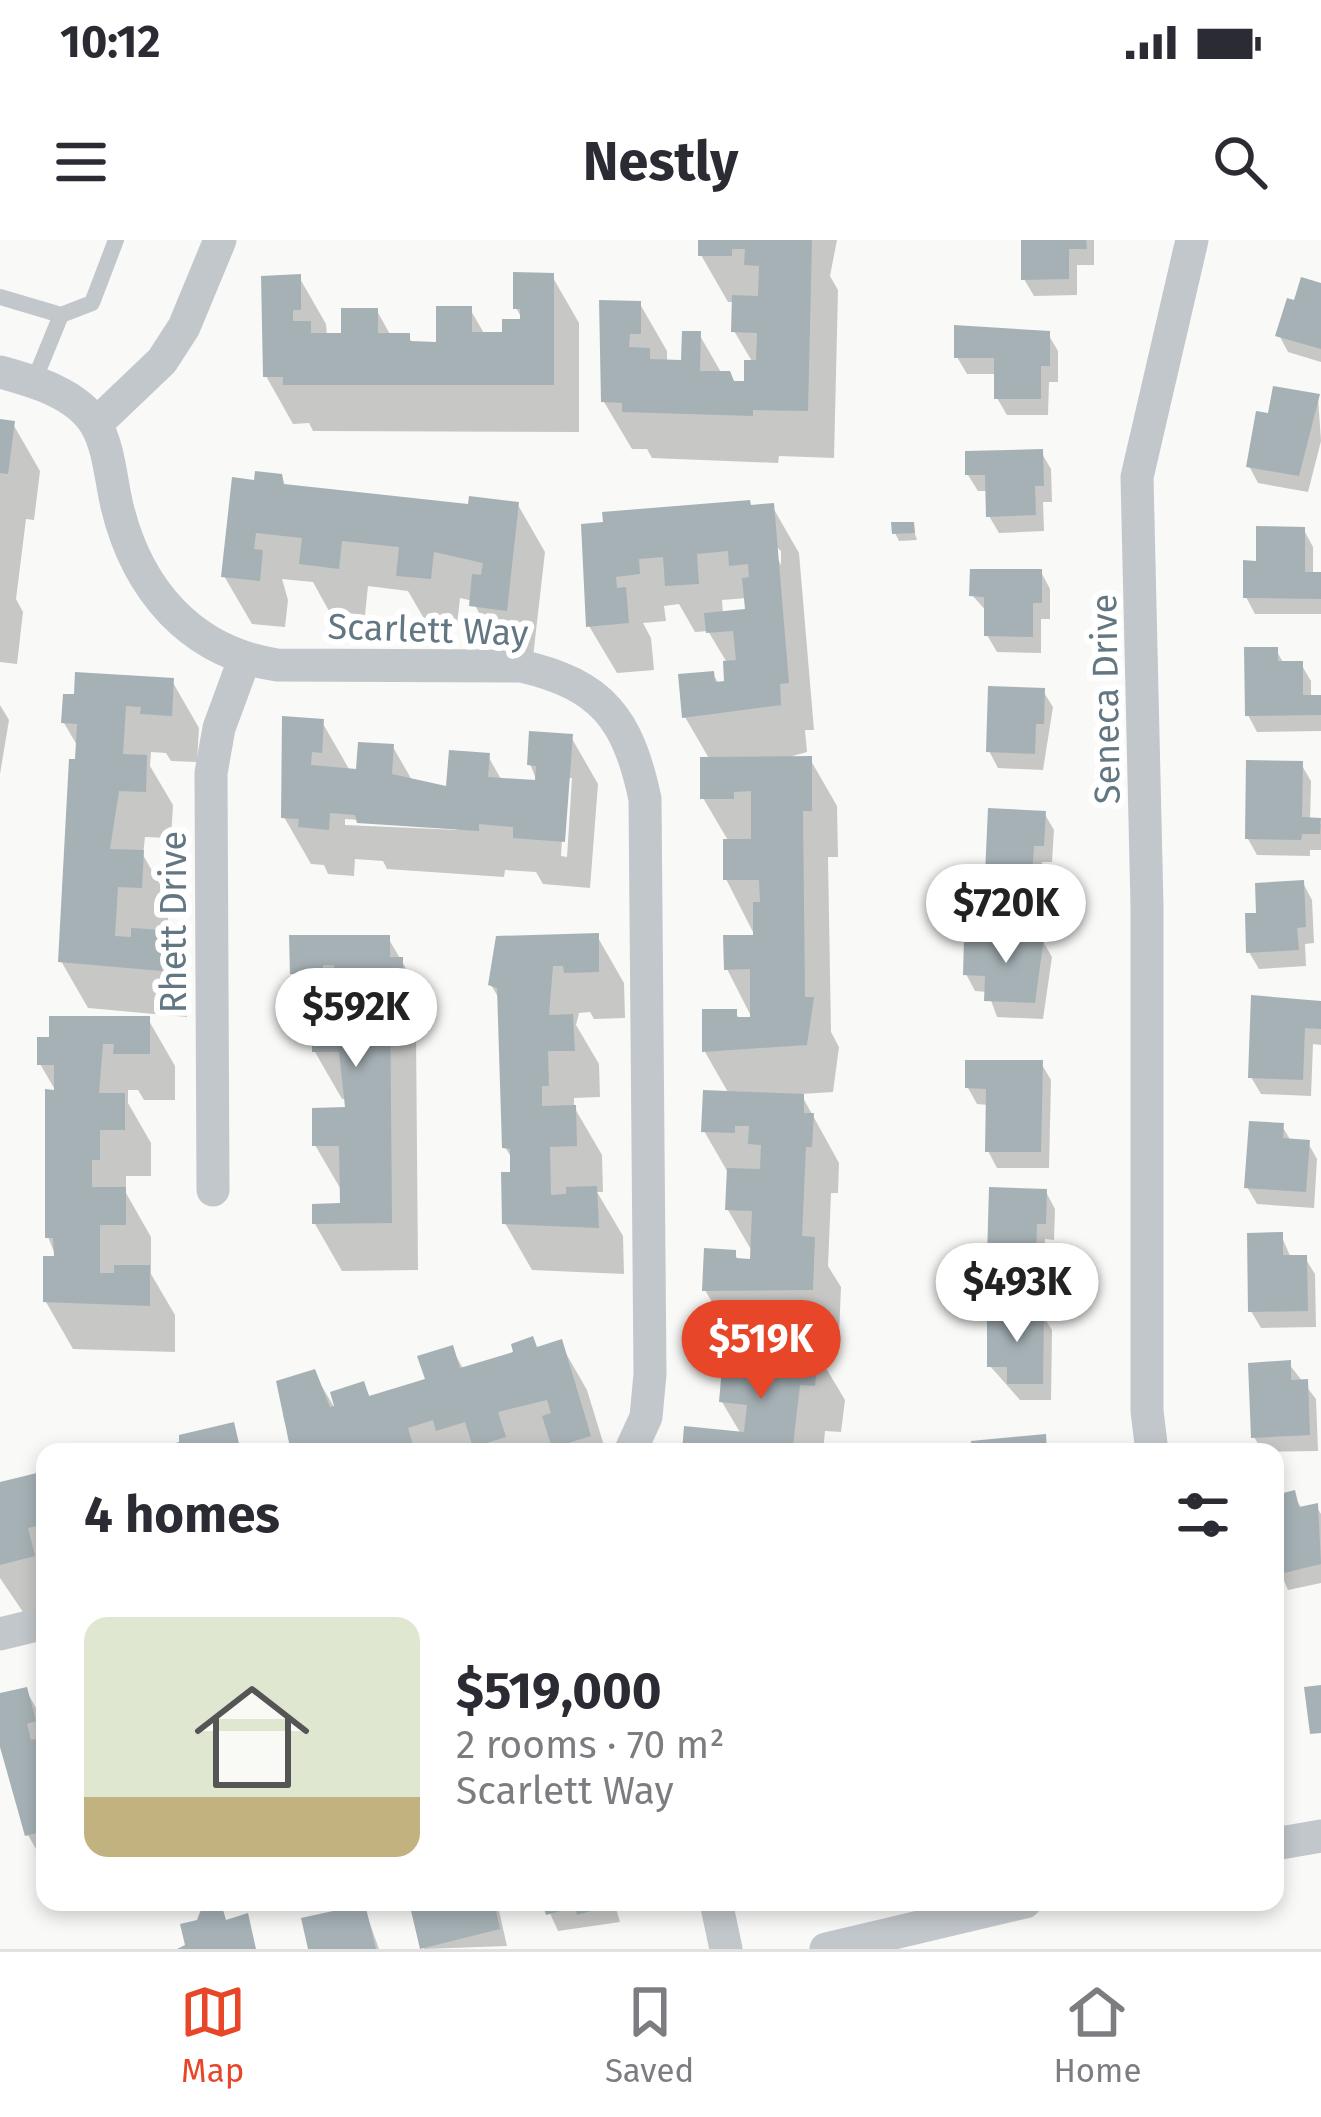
<!DOCTYPE html>
<meta charset="utf-8">
<style>
:root{--surface:#fff;--page:#f7f7f7;--text:#2b2b33;--muted:#7c7c81;--line:#e1e1e2;--accent:#e74728}
body{margin:0;font-family:"Fira Sans",sans-serif;background:var(--page);color:var(--text);height:100vh;display:flex;flex-direction:column;font-size:45px;white-space:nowrap}
*{box-sizing:border-box;margin:0}
p{font-size:39px;color:var(--muted)}
.icon{flex:none;width:66px;height:66px;fill:none;stroke:currentColor;stroke-width:2;stroke-linecap:round;stroke-linejoin:round}
.map{position:relative;flex:1;overflow:hidden}
.details{position:absolute;left:36px;top:1203px;width:1248px;height:468px;display:flex;flex-direction:column;background:var(--surface);border-radius:24px;box-shadow:0 6px 18px #0003}
.details>*{flex:none}
.price{position:absolute;translate:-50% -102px;padding:0 27px;border-radius:42px;background:#fff;color:#222;font-size:39px;line-height:78px;filter:drop-shadow(0 3px 6px #0008)}
.price::after{content:'';position:absolute;left:50%;top:72px;width:36px;height:27px;margin-left:-18px;background:inherit;clip-path:polygon(0 0,100% 0,50% 100%)}
.price.on{background:var(--accent);color:#fff}
ul{padding:0;list-style:none}
li{display:flex;align-items:center;gap:36px;height:300px;padding:0 48px}
li+li{border-top:3px solid var(--line)}
li span{display:grid;place-items:center;flex:none;width:336px;height:240px;border-radius:24px;color:#555}
li>.icon{margin-inline-start:auto}
span .icon{width:144px;height:144px;fill:#fffc;stroke-width:1}
li b{font-size:51px}
h2{display:flex;justify-content:space-between;align-items:center;height:144px;padding:0 48px;font-size:51px}
.status{display:flex;justify-content:space-between;align-items:center;height:84px;padding:0 60px;background:var(--surface);direction:ltr}
.status svg{height:33px;fill:currentColor}
header{display:flex;justify-content:space-between;align-items:center;height:156px;padding:0 48px;background:var(--surface);font-size:54px;font-weight:700}
.tab-bar{display:flex;justify-content:space-around;align-items:center;height:168px;border-top:3px solid var(--line);background:var(--surface);font-size:33px;color:var(--muted)}
.tab-bar a{display:grid;justify-items:center;gap:6px}
.tab-bar .on{color:var(--accent)}
.map>svg:first-child{display:block}
.shadow{fill:#0003;fill-rule:evenodd}
.building{fill:#a6b1b6}
.lines{fill:none;stroke-linecap:round;stroke-linejoin:round}
.lane{stroke:#c2c7cb;stroke-width:16}
.street{stroke:#c2c7cb;stroke-width:33}
.labels{text-anchor:middle;stroke-width:12;stroke-linejoin:round;paint-order:stroke}
.street-label{font-size:36px;fill:#637782;stroke:#fff}
</style>
<div class="status"><b>10:12</b><svg viewBox="0 0 49 12"><path d="M0 12V9h3v3zM5 12V6h3v6zM10 12V3h3v9zM15 12V0h3v12zM26 1h20v11H26zM47 4h2v5h-2z"/></svg></div>
<header><svg class="icon" aria-label="menu" viewBox="0 0 24 24"><path d="M4 6h16M4 12h16M4 18h16"/></svg>Nestly<svg class="icon" aria-label="search" viewBox="0 0 24 24"><circle cx="10" cy="10" r="6"/><path d="M15 15l6 6"/></svg></header>
<div class="map">
<svg width="1321" height="1709" viewBox="0 0 1321 1709">
<rect width="100%" height="100%" fill="#f9f9f7"/>
<g class="shadow">
<path d="M701,0h136l-7,36 8,14 -4,168 -55,-2 -1,7 -126,-5 -5,-9h-15l-28,-47 36,-98 27,47v12h17l15,-29 23,40 12,10h13l6,-21 -19,-32 1,-29h-7l-27,-47z"/>
<path d="M1024,0h70v25h-17v30l-43,1 -10,-17z"/>
<path d="M552,36l27,47v109l-266,-1 -4,-8 -16,1 -27,-48 33,-99 27,47 1,12h17l33,-25 14,25h17l5,8 26,1 31,-36 15,26h20l19,-13 -8,-14z"/>
<path d="M1321,46v76l-33,-10 -9,-17 17,-31z"/>
<path d="M1048,94l10,17v31h-9l-1,33h-41l-10,-17v-24h-30l-10,-17z"/>
<path d="M1318,157l3,44 -13,51 -50,-9 -9,-17 22,-50z"/>
<path d="M0,182l13,2 27,47 -6,49 -8,-1 -10,80 7,13 -6,52 -17,-2z"/>
<path d="M1041,212l10,17 1,33h-9l1,29 -45,2 -10,-17 -1,-25h-10l-10,-16z"/>
<path d="M280,237l6,10 185,20 47,-2 27,47 -12,105 -34,-4 -26,-52 -13,-3 -3,27 -31,-3 -18,-31 -40,-5 -3,29 -36,-4 -16,-29 -31,-3 6,21 -3,27 -33,-3 -28,-48 33,-93z"/>
<path d="M772,266l27,47 15,177h-9l2,22 -25,7h28l27,47 1,51h-10l3,175 8,15 -6,45 -32,2 38,69 -1,30h-7l-3,73 13,21 -2,49 -107,1 -27,-47 29,-37 5,8 14,1v-9l-25,-43 2,-34 -26,-45 25,-37 -24,-42 30,-40 5,8h13l-26,-51 29,-31 -30,-59 3,-37 -26,-44 7,-38 -25,-43 28,-43 6,10h8l-1,-23 -18,-30 -13,1 -16,-28 -15,2 2,15 -23,2 8,15 3,32 -37,3 -28,-47 -5,-100zM769,300l12,11v14l-13,-24zM747,358l1,14 -25,2 -1,-14z"/>
<path d="M912,285l5,15 -18,1 -4,-8z"/>
<path d="M1304,290l9,17v28h8v39h-66l-9,-17 13,-33z"/>
<path d="M1041,332l9,17v30h-9v34l-44,-1 -10,-17v-23l-15,-17z"/>
<path d="M1276,410l8,14h17l10,17v17h10v33l-64,1 -9,-17z"/>
<path d="M172,441l27,47 -2,34 -26,-1 -5,-8 -15,-1 -1,14 23,39 -2,33 -26,-1 -2,18 26,45 -2,34h-4l26,46 -2,37 -99,-9 -27,-47 17,-214 -14,-24z"/>
<path d="M1043,451l10,16 -10,63 -45,-2 -9,-17z"/>
<path d="M0,465l9,15 -9,54z"/>
<path d="M322,482l27,47 10,3 34,-25 20,35 36,7 39,-33 14,25 36,3 -8,-20 41,-27 27,47 -8,104 -47,-4 -7,-12 -31,-2 -1,7 -117,-8 -4,-8 -28,-2 -1,17 -26,-2 -4,-9 -13,-1 -27,-47zM566,538h6l-5,79 -6,-1zM345,579l100,7 14,4 -114,-5z"/>
<path d="M1301,524l10,17 -1,39 11,4v26h-11v6l-53,-1 -9,-16z"/>
<path d="M1044,573l10,17 -2,32h-10l-1,30 -44,-2 -9,-17z"/>
<path d="M1303,643l9,17 2,43 -9,1 1,22 -47,3 -10,-17z"/>
<path d="M597,696l27,47 1,35 -31,1 -4,-7 -11,1 -3,12 23,39 1,33 -26,1v9l28,48 1,37h-6l26,44 1,38 -92,-4 -27,-47 8,-63 -8,-13 -5,-147 -9,-15z"/>
<path d="M388,698l41,69v25h-13l2,238 -76,1 -27,-47 28,-18v-13l-28,-48 34,-35 -2,-11h-5l-27,-47 2,-37 -24,-42z"/>
<path d="M1042,700l10,17 -9,62 -46,-2 -9,-25 -13,-1 -9,-17z"/>
<path d="M1321,764v41l-8,-1 -2,52 -50,-2 -10,-17z"/>
<path d="M148,779l27,47v34h-31l-6,-10h-10v13l23,40v33h-25v17l25,44v37l24,41v37l-102,-3 -27,-47 11,-43 -9,-22 9,-144 -17,-29z"/>
<path d="M1041,823l10,17 -2,88h-52l-9,-17v-46l-11,-1 -9,-16z"/>
<path d="M1282,886l9,15 17,2 9,16 -3,49 -57,-4 -10,-17z"/>
<path d="M1046,952l9,17 -1,31 -9,-1 -1,36 -45,-1 -9,-17z"/>
<path d="M1281,995l10,23h14l10,16 1,53 -55,1 -10,-17z"/>
<path d="M1042,1074l10,16 -1,70h-31l-30,-34z"/>
<path d="M560,1103l27,47 19,62h-312l-11,-37 31,-42 23,39 26,-28 8,15 58,-18 23,-32 12,21z"/>
<path d="M817,1113l28,47 -4,32 -16,-1 -2,21h-138l56,-18 -19,-32 31,-29z"/>
<path d="M1289,1124l27,35 2,52 -55,1 -9,-15z"/>
<path d="M45,1234v133l-22,5 -23,-34v-93z"/>
<path d="M1293,1254l9,15 14,-3 5,8v69l-33,7 -13,-30v-62z"/>
<path d="M26,1450l19,34v141l-17,-30 -28,-104v-34z"/>
<path d="M412,1662h85l10,44 -83,3z"/>
<path d="M545,1662h69l6,20 -62,9z"/>
<path d="M364,1667l15,42h-68z"/>
</g>
<g class="building">
<path d="M698,0h114l-4,171 -55,-1v6l-131,-4v-9l-21,-1 -2,-102 42,1v33h-11l-1,13 21,1v11l31,1 1,-29h19l-1,40h30l4,10h10v-21h12l1,-27 -26,-1 1,-37 26,1 1,-30 -15,-1 1,-16h-13v7h-34z"/>
<path d="M1021,0h65l1,9h-18v30l-48,1z"/>
<path d="M513,32l41,1v112h-271v-8h-20l-2,-101 40,-2v36h-8v11h18v12h30v-25h37v25h32v8l26,1v-36h36v26h30v-13h18v-10h-7z"/>
<path d="M1301,37l20,6v66l-46,-13 12,-38 7,2z"/>
<path d="M954,85l96,6v35h-9v33h-47v-41h-40z"/>
<path d="M1273,146l47,8 -21,82 -53,-9 10,-56 12,2z"/>
<path d="M0,179l15,2 -7,53 -8,-1z"/>
<path d="M1043,209l1,37h-9l1,29 -50,2 -1,-42h-20v-24z"/>
<path d="M255,231l27,3 2,10 184,20 1,-8 50,6 -12,109 -38,-5 3,-32 9,1 2,-12 -49,-11 -3,27 -35,-3 3,-29 -57,-6 -3,28 -40,-5 3,-26 -46,-5 -2,16 9,1 -3,31 -39,-4 11,-100 22,3z"/>
<path d="M750,260l1,5 23,-2 15,180 -9,1 1,21 -99,13 -4,-44 36,-3 1,11 9,-1 -1,-20 13,-1 -3,-29 -27,2 -2,-20 41,-4 -3,-31 7,-1 -1,-13 -19,2 -1,-15 -31,3 2,30 -34,2 -2,-29 -24,2 1,15 -24,3 1,11 9,-1 3,36 -43,4 -5,-103 22,-2 -1,-10z"/>
<path d="M891,282h23l1,11 -23,1z"/>
<path d="M1256,286l49,1v45h16v27l-78,-1v-38l13,1z"/>
<path d="M970,329h72v34h-9v34l-49,-1v-39l-15,-1z"/>
<path d="M1244,407h34v14h25v34h18v20l-76,1z"/>
<path d="M75,432l99,6 -2,38 -32,-2 1,-7 -15,-1 -3,48 24,1 -1,37 -27,-1 -9,58 34,1 -2,38 -24,-1 -3,49 16,1v-9l33,2 -2,41 -104,-9 11,-203h6l2,-35 -16,-1 2,-29h11z"/>
<path d="M988,446l57,2 -1,36h-8l-1,30 -49,-2z"/>
<path d="M282,476l42,3 -2,34 -10,-1 -1,13 45,4 2,-27 36,2 -2,30 54,12 3,-36 41,3 -2,24 47,3 1,-14 -9,-1 2,-34 44,3 -8,108 -52,-4v-11l-34,-3v7l-122,-8 -2,-8 -25,-2 -1,17 -31,-3 1,-8 -18,-1z"/>
<path d="M812,516v55h-9l2,186h9l-7,48 -105,7v-43h35v8h13v-48l-26,1 -1,-35h30v-33h7l-1,-22h-36v-41h28v-48l-17,1v7h-34v-42z"/>
<path d="M1246,520l57,1 -1,56 19,1 -1,16h-18l-1,6 -56,-1z"/>
<path d="M988,568l58,3 -2,35h-10l-2,30 -47,-2z"/>
<path d="M1304,640l2,47 -9,1 2,22 -53,3 -1,-40h11l-1,-30z"/>
<path d="M599,693v39l-35,1 -1,-7h-10l-4,49 24,-1 2,37h-27l1,35h-7v20l34,-1 1,41 -27,1 1,48 15,-1v-7l31,-1 2,42 -97,-4 -1,-52h9v-23l-8,-1 -5,-160 -9,-3 8,-49z"/>
<path d="M289,695h101v22h13v29h-13l2,237 -80,1v-20l28,-1 -1,-57h-27v-38l33,-1 -6,-55h-27v-40h35v-28h-13v-19h-11v9h-33z"/>
<path d="M986,695l58,2 -9,66 -51,-2 1,-25 -22,-1 1,-36 22,1z"/>
<path d="M1251,755l70,6v28l-16,-1 -2,52 -55,-2z"/>
<path d="M49,776h101v38h-37l1,-10h-11l-4,49h26v37h-25v30h-8v27h34v38h-26v48h14v-8h36v41l-107,-4v-46h11l-1,-18h-8v-149l9,1v-25h-17v-28h12z"/>
<path d="M965,820h78l-2,92h-56l1,-63 -21,-1z"/>
<path d="M703,850l101,4v19h10l-2,34h-6l-4,89 13,1 -2,53 -111,1 2,-43 32,2v8l14,1 2,-48 -27,-1 2,-42 33,1 1,-24 -13,-1 1,-18h-14v7l-34,-1z"/>
<path d="M1249,881l35,2 -1,15 27,2 -4,52 -62,-4z"/>
<path d="M989,947l58,2 -1,35h-9l-1,35 -49,-1z"/>
<path d="M1283,992v23h24l1,56 -60,1 -1,-79z"/>
<path d="M987,1070l57,1 -1,73h-36v-17h-20z"/>
<path d="M533,1096l4,11 25,-8 29,97 -39,12 -10,-32 9,-3 -4,-13 -49,12 8,25 -33,10 -8,-25 -29,9 -3,-11 -25,8 7,24h-124l-15,-71 39,-12 15,38 4,-1 -4,-14 34,-11 5,15 56,-17 -8,-23 36,-11 7,23 53,-16 -2,-8z"/>
<path d="M753,1099l66,11 -4,36 -15,-1 -7,60 17,2 -1,5h-127l2,-26 60,6 3,-27 -28,-3 3,-35 28,3z"/>
<path d="M1291,1120v20l17,-1 2,56 -59,3 -3,-75z"/>
<path d="M234,1182l7,30h-96l34,-10v-7z"/>
<path d="M1046,1194l1,18h-75l-1,-11z"/>
<path d="M45,1231v53l-17,4 7,28 -35,9v-83z"/>
<path d="M1295,1250l4,17 19,-4 3,61 -45,11 -1,-80z"/>
<path d="M1321,1445v48l-11,1 -6,-47z"/>
<path d="M27,1447l9,34 -9,3 4,16 14,-3v94l-20,5 -25,-89v-54z"/>
<path d="M409,1662h85l6,27 -80,20z"/>
<path d="M542,1662h77v1l-42,12 -2,-8 -29,8z"/>
<path d="M221,1663l5,17 22,-7 8,36h-79l8,-4 -5,-21 17,-4 5,-13z"/>
<path d="M365,1664l11,45h-68l-7,-31z"/>
</g>
<g class="lines">
<g class="lane">
<path d="M0,57l61,18 31,-12 24,-63"/>
<path d="M34,141l27,-66"/>
</g>
<g class="street">
<path d="M0,132c33,9 77,21 96,53 13,22 15,56 21,81 20,83 73,146 160,159l244,1c82,19 107,53 124,133l5,575 -4,43 -16,35"/>
<path d="M96,184l66,-63 22,-34 36,-87"/>
<path d="M213,950l-2,-417 8,-45 25,-68"/>
<path d="M1152,1212l-5,-41v-505l-10,-429 55,-237"/>
<path d="M0,1394l45,-11"/>
<path d="M1275,1604l46,-8"/>
<path d="M716,1662l10,47"/>
<path d="M826,1709l199,-47"/>
</g>
</g>
<g class="labels">
<g class="street-label">
<text transform="translate(428 389) rotate(2)" y="13">Scarlett Way</text>
<text transform="translate(1105 459) rotate(-91)" y="13">Seneca Drive</text>
<text transform="translate(173 682) rotate(-90)" y="13">Rhett Drive</text>
</g>
</g>
</svg>
<b class="price" style="left:1006px;top:726px">$720K</b>
<b class="price" style="left:356px;top:830px">$592K</b>
<b class="price" style="left:1017px;top:1105px">$493K</b>
<b class="price on" style="left:761px;top:1162px">$519K</b>
<section class="details">
<h2>4 homes<svg class="icon" aria-label="filters" viewBox="0 0 24 24"><path d="M4 7h16M4 17h16"/><circle cx="9" cy="7" r="2"/><circle cx="15" cy="17" r="2"/></svg></h2>
<ul>
<li><span style="background:linear-gradient(#dfe7d0 75%,#c2b280 0)"><svg class="icon" aria-label="home" viewBox="0 0 24 24"><path d="M3 11l9-7 9 7M6 9v11h12V9"/></svg></span><div><b>$519,000</b><p>2 rooms · 70 m²</p><p>Scarlett Way</p></div></li>
</ul>
</section>
</div>
<nav class="tab-bar">
<a class="on"><svg class="icon" aria-label="map" viewBox="0 0 24 24"><path d="M3 6l6-2 6 2 6-2v14l-6 2-6-2-6 2zM9 4v14M15 6v14"/></svg>Map</a>
<a><svg class="icon" aria-label="saved" viewBox="0 0 24 24"><path d="M7 4h10v16l-5-4-5 4z"/></svg>Saved</a>
<a><svg class="icon" aria-label="home" viewBox="0 0 24 24"><path d="M3 11l9-7 9 7M6 9v11h12V9"/></svg>Home</a>
</nav>
